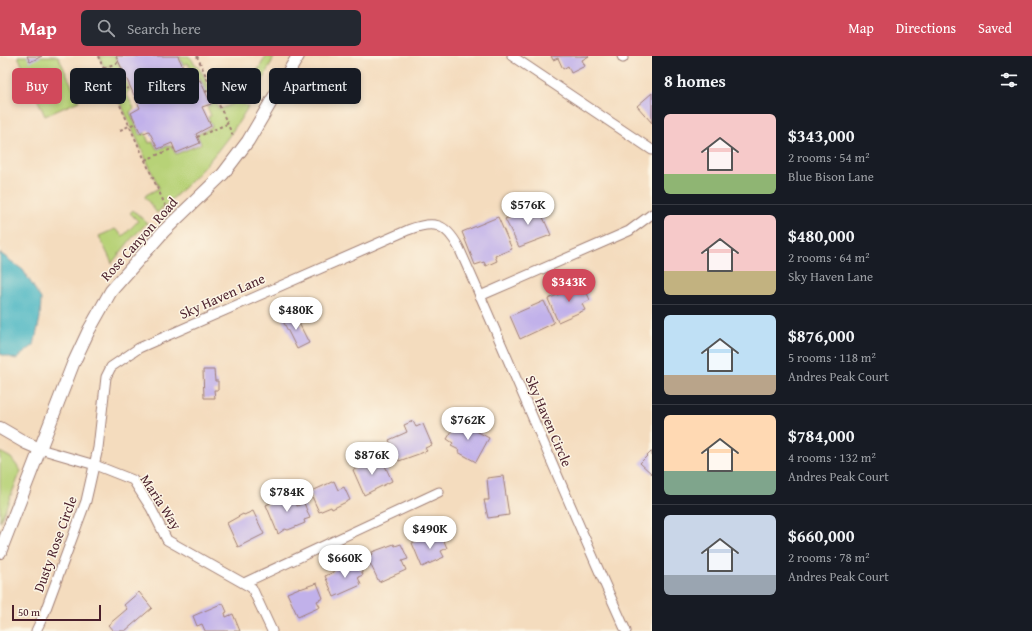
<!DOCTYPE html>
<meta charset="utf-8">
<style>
:root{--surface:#171b24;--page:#242831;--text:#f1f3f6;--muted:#9ea1a6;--line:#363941;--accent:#d1495b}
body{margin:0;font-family:"Gentium Book Plus",serif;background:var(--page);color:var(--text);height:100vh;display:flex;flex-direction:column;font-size:15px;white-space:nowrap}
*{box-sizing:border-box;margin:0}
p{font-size:13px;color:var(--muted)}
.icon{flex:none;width:22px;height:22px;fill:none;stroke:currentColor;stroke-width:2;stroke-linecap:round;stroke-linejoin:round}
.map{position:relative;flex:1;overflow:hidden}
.side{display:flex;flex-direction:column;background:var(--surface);width:380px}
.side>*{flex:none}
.top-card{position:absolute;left:12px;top:12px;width:380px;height:36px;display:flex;gap:8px}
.scale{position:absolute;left:12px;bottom:10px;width:89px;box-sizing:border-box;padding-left:4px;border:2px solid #4a1f2b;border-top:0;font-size:11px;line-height:14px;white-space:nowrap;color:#4a1f2b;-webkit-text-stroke:3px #fcf5e5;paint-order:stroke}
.price{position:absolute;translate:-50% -34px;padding:0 9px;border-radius:14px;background:#fff;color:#222;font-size:13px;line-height:26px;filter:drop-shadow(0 1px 2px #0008)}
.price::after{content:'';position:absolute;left:50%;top:24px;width:12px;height:9px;margin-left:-6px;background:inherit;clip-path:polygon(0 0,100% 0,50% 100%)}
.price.current{background:var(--accent);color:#fff}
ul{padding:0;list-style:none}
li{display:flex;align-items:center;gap:12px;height:100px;padding:0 12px}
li+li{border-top:1px solid var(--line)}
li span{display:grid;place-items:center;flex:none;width:112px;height:80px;border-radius:6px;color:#555}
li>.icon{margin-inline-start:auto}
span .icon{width:48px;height:48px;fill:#fffc;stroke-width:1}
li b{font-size:17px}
h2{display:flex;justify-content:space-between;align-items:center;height:48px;padding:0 12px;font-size:17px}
.chip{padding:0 14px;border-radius:6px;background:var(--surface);box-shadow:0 2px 6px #0003;font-size:14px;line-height:36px}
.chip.current{background:var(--accent);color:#fff}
header{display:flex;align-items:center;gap:24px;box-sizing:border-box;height:56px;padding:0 20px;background:var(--accent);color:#fff}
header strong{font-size:19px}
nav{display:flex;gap:22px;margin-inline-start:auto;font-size:14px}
.search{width:280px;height:36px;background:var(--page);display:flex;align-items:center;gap:10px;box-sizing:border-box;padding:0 14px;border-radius:6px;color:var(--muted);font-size:15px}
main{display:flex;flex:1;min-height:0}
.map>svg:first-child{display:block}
.green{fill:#b7d277;stroke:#807851}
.water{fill:#48b6c3;stroke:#496a77}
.building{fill:#c1b1ea}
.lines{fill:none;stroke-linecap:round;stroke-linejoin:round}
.minor-casing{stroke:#9f7e74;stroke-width:11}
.tertiary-casing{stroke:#9f7e74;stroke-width:14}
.path{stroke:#9f7e74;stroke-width:2;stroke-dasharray:3 3;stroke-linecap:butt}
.minor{stroke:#fff;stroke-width:9}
.tertiary{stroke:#fff;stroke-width:12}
.labels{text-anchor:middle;stroke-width:3;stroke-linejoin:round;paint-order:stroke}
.street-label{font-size:14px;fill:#4a1f2b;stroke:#fcf5e5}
</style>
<header>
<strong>Map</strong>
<div class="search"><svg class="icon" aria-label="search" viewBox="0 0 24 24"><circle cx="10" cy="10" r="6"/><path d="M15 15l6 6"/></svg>Search here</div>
<nav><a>Map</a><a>Directions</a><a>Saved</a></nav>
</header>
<main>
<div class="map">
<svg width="652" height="575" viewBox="0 0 652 575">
<rect width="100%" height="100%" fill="#fcf5e5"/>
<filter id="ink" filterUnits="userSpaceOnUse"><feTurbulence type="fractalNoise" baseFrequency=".025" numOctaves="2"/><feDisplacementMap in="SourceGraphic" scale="8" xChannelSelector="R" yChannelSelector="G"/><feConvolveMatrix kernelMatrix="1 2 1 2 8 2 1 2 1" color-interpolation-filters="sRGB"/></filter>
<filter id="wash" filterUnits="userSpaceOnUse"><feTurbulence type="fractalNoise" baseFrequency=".012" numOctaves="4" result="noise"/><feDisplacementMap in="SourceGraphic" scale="16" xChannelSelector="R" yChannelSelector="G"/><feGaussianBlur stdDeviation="0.9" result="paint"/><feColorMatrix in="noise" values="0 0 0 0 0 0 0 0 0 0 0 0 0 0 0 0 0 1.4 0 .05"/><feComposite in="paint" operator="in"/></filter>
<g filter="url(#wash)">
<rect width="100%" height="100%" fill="#f4dcbe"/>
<g class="green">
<path d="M18,0h40l21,45 -34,15z"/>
<path d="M99,0h16l15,34 -4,3 8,15 -4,4 10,23 5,-2 4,10 4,-1 4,7 14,-4 5,9 25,-10 -4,-9 15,-8 -4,-10 3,-1 -4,-10 5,-2 -12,-25 -4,1 -8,-17 -5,2 -4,-9h10l14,18 16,36 20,-9 9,6c-24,41 -55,74 -91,106l-12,-16 1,-2 13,-7 -52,-115 3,-1 -1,-6 -5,1z"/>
<path d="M266,0l8,1 -18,37 -18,-11 3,-3 9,4z"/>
<path d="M133,154l14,13 -15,15 -20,25 -13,-27 16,-7 8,7 15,-15 -8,-8z"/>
<path d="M0,396l11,6 10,13 -21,51z"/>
</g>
<path class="water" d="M0,197l23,17 18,29 -1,19 -6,27 -18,14 -16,-5z"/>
<g id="blocks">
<g class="building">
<path d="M27,0h15l-12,6z"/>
<path d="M116,0h62l13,28 9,-4 11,24 -9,3 9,19 -15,8 4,9 -24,10 -4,-10 -14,6 -9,-18 -8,3 -10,-21 9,-5z"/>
<path d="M551,0h38l-7,4 3,6 -14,7 -3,-7 -5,3 -5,-11 -5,2z"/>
<path d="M652,37v30l-15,-17z"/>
<path d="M537,148l14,31 -32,12 -14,-28z"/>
<path d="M498,161l14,32 -17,7 2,5 -11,5 -2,-4 -9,3 -13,-33z"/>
<path d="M583,228l7,16 -8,4 3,6 -27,12 -10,-23z"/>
<path d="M544,245l10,22 -34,16 -10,-23z"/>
<path d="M294,257l15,30 -12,6 -15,-30z"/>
<path d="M203,314h11l1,11h3v9h-4l1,8h-11z"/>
<path d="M413,365l3,6 7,-3 9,21 -7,3 2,3 -28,10 -10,-21 18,-8 -3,-7z"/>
<path d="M458,365l31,17 -13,24 -18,-10 1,-2 -8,-4 2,-3 -6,-4z"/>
<path d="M651,396h1v22l-12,-11z"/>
<path d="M381,401l11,24 -28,14 -11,-25z"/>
<path d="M503,420l6,39 -21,3 -4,-18h5l-2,-22z"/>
<path d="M334,425l4,9 6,-3 6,13 -18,9 -1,-2 -12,5 -9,-20z"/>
<path d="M291,437l6,13 7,-3 6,15 -6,2 1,3 -17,7 -3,-1 -7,5 -12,-29z"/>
<path d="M253,455l11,23 -26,13 -11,-24 16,-9 1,1z"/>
<path d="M441,478l6,14 -6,3 3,6 -22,10 -10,-24 11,-5 1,2z"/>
<path d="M394,488l1,2 6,-2 7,15 -6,2 4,9 -27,12 -12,-25 6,-3 -1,-2z"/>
<path d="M357,505l6,14 -5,2 3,8 -27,12 -9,-21 7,-3 3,-4z"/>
<path d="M317,527l6,15 -6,3 3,6 -22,10 -11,-24 12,-5 1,1z"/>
<path d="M139,536l13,16 -27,23h-12l-5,-6 19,-16 -3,-4z"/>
<path d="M223,547l4,9 -2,1 1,4 7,-3 7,17h-35l-3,-7 -5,2 -4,-10z"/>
</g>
</g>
</g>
<g filter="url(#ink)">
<use href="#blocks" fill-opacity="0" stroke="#9f7e74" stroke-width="1"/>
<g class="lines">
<defs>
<g id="minor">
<path d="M512,0l140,94"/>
<path d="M622,0l1,2"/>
<path d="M480,240l149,-65 23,-17"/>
<path d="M40,393l55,16 38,15 18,28 16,32 85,48 20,43"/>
<path d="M244,527l195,-91"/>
<path d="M36,575l8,-17 42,-113 12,-53 8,-71 5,-10 28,-19 269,-118c26,-10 38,-7 51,18 57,127 109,256 167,383"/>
</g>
<g id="tertiary">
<path d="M0,372l26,15 14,6"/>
<path d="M0,496l73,-188 16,-34 22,-39 52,-59 60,-58 25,-33 50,-85"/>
</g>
</defs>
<use href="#minor" class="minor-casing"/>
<use href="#tertiary" class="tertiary-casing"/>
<g class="path">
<path d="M98,0l68,151"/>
<path d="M197,0l36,80"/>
<path d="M104,12l15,-6"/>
<path d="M205,36l7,-3"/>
<path d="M115,38l15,-7"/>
<path d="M120,74l16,-7"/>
<path d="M197,81l30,-13"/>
<path d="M145,104l29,-12"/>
</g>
<use href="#minor" class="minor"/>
<use href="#tertiary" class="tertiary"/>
</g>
</g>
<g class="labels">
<g class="street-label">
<text transform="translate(139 183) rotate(-48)" y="5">Rose Canyon Road</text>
<text transform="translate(222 240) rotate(-24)" y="5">Sky Haven Lane</text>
<text transform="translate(549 365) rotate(67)" y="5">Sky Haven Circle</text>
<text transform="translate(161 446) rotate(57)" y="5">Maria Way</text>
<text transform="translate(55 488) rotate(-70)" y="5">Dusty Rose Circle</text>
</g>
</g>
</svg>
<div class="scale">50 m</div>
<b class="price" style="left:528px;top:170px">$576K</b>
<b class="price current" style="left:569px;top:247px">$343K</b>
<b class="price" style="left:296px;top:275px">$480K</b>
<b class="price" style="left:468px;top:385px">$762K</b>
<b class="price" style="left:372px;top:420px">$876K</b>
<b class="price" style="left:287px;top:457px">$784K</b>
<b class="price" style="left:430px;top:494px">$490K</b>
<b class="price" style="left:345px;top:523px">$660K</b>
<div class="top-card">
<a class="chip current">Buy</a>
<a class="chip">Rent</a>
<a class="chip">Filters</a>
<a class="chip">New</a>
<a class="chip">Apartment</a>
</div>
</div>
<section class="side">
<h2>8 homes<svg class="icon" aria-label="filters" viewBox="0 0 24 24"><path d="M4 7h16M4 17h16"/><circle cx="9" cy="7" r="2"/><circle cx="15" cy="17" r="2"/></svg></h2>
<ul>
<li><span style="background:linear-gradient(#f6c9c9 75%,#8fb573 0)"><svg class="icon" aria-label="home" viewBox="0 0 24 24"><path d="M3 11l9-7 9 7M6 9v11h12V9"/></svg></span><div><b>$343,000</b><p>2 rooms · 54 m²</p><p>Blue Bison Lane</p></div></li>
<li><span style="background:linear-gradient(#f6c9c9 70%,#c2b280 0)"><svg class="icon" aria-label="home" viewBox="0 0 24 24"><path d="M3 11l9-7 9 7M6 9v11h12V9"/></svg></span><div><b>$480,000</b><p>2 rooms · 64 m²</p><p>Sky Haven Lane</p></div></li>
<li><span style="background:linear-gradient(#bfe0f5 75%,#b9a48a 0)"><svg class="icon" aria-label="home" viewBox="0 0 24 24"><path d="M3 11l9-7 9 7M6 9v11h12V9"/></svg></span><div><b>$876,000</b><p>5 rooms · 118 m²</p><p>Andres Peak Court</p></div></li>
<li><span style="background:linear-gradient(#ffd9b3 70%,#7fa58c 0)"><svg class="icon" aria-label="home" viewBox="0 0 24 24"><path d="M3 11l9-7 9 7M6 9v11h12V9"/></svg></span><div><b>$784,000</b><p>4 rooms · 132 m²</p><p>Andres Peak Court</p></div></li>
<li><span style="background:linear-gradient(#c9d6e8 75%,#9aa5b1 0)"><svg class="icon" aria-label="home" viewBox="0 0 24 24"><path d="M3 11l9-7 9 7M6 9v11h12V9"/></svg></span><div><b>$660,000</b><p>2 rooms · 78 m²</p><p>Andres Peak Court</p></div></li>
</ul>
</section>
</main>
